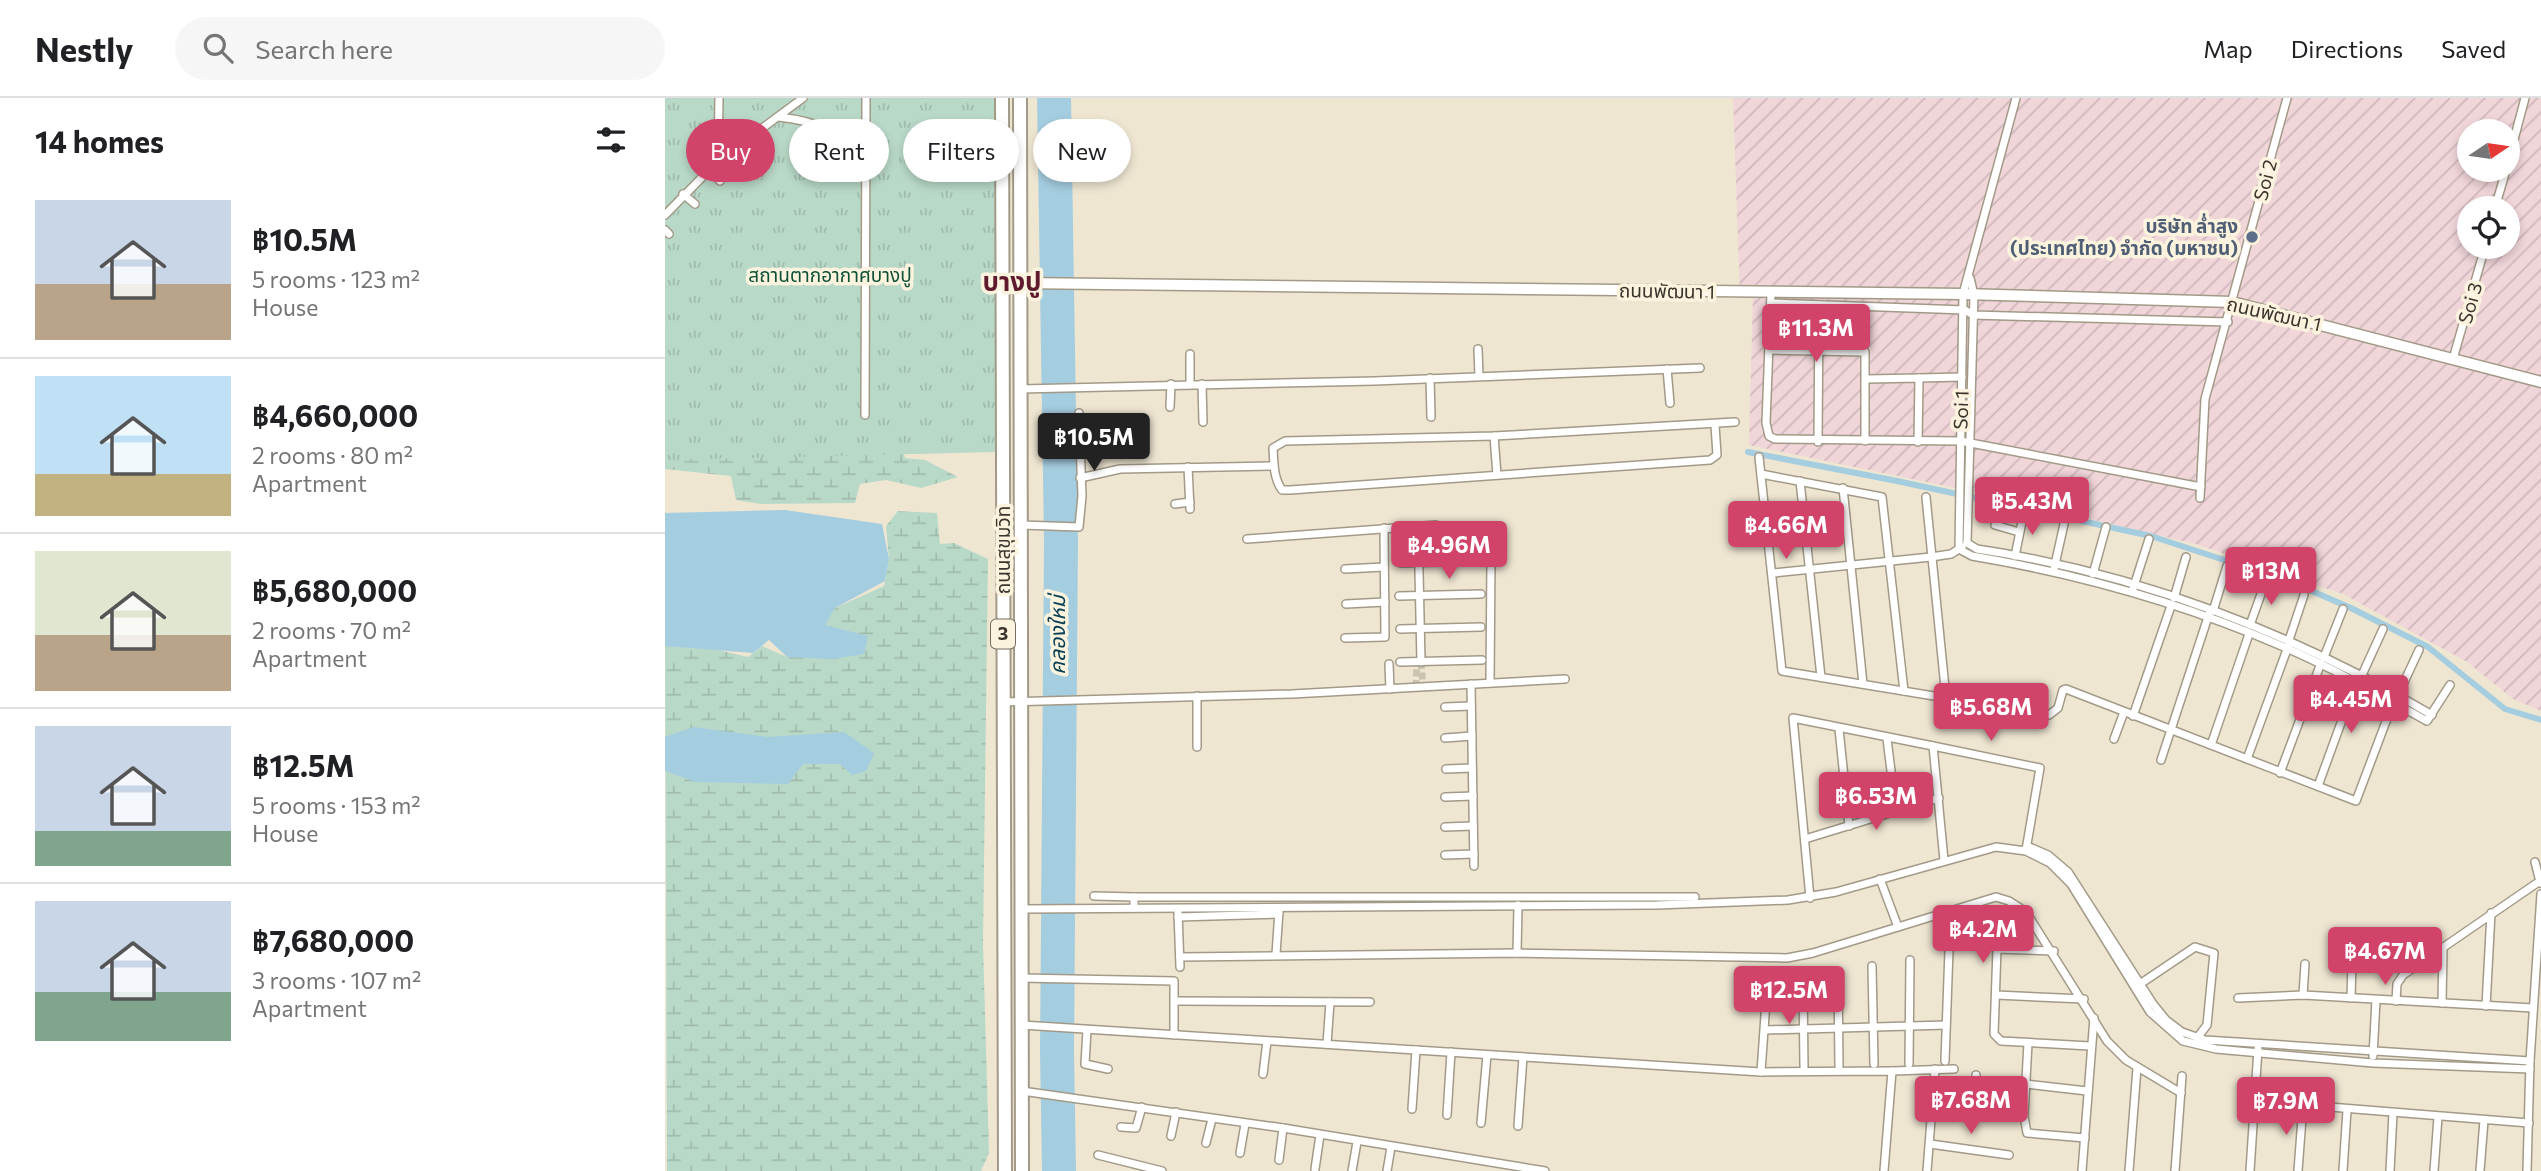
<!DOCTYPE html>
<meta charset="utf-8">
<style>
:root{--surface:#fff;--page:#f6f6f6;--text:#202124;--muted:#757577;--line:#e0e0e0;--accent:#d24369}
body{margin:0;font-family:Commissioner,"Noto Sans Thai",sans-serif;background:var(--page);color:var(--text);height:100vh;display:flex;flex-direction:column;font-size:26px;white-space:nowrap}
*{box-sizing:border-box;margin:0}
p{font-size:23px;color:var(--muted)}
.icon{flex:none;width:38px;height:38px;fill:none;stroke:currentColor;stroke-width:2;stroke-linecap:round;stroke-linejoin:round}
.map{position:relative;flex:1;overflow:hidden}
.details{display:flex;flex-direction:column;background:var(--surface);width:665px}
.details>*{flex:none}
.banner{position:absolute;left:21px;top:21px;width:665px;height:63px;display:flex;gap:14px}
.needle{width:46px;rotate:77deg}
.controls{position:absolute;left:1792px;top:21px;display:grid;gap:14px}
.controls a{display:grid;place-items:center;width:63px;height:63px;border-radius:50%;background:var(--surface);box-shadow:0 4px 10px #0003;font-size:35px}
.price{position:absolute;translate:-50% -60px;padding:0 16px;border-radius:7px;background:var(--accent);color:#fff;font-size:23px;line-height:46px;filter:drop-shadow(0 2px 4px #0008)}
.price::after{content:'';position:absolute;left:50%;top:42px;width:21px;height:16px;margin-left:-10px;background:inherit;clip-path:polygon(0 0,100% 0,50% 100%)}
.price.active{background:#222;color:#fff}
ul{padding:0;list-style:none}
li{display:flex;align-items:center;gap:21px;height:175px;padding:0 35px}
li+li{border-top:2px solid var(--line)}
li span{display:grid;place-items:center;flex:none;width:196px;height:140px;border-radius:0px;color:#555}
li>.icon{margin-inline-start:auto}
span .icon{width:84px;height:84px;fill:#fffc;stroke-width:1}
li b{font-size:30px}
h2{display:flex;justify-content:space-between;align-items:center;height:84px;padding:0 35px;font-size:30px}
.chip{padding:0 24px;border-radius:32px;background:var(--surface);box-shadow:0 4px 10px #0003;font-size:24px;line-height:63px}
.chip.active{background:var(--accent);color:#fff}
header{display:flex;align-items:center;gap:42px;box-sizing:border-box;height:98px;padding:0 35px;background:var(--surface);border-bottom:2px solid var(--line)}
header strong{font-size:33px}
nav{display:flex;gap:38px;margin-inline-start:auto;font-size:24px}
.search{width:490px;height:63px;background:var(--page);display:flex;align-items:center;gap:18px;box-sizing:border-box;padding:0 24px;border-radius:38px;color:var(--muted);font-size:26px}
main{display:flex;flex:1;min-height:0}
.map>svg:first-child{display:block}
.industrial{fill:url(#industrial-furrows);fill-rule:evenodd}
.wetland{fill:url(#wetland-marsh)}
.park{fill:url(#park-tufts)}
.water{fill:#a5cde0}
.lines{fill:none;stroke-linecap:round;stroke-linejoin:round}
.canal{stroke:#a5cde0;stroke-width:6}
.minor-tunnel{stroke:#cbc3b1;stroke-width:7;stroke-dasharray:7 3.5;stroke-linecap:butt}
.minor-casing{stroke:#a29a87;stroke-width:10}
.secondary-casing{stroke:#a29a87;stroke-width:13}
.trunk-casing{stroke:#a29a87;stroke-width:16}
.minor{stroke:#fff;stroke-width:7}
.secondary{stroke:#fff;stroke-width:10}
.trunk{stroke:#fff;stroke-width:12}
.service-dot{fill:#5c6f8a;stroke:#fcf3df;stroke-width:2.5}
.labels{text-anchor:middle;stroke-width:7;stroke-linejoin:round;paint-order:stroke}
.shield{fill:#fcf3df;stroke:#746e62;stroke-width:2}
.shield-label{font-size:18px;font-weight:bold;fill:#39352d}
.street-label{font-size:19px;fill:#39352d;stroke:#fcf3df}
.service-label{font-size:19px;font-weight:bold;fill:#4e5e75;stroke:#fcf3df;text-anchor:end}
.park-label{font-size:19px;fill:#0a5136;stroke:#fcf3df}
.water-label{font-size:21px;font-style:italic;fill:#063f53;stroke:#fcf3df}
.district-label{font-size:26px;font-weight:bold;fill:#5f1a2d;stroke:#fcf3df}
</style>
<header>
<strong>Nestly</strong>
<div class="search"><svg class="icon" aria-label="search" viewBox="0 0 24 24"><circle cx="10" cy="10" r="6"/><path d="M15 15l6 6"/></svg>Search here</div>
<nav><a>Map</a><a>Directions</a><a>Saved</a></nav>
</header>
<main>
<section class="details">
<h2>14 homes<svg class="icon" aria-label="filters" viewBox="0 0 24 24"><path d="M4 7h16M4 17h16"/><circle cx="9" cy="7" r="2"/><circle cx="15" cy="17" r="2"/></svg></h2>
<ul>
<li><span style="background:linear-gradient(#c9d6e8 60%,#b9a48a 0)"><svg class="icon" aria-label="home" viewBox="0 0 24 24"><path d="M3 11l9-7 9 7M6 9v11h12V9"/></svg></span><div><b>฿10.5M</b><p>5 rooms · 123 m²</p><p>House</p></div></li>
<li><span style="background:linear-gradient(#bfe0f5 70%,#c2b280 0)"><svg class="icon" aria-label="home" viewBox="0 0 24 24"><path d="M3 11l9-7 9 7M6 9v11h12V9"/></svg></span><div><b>฿4,660,000</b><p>2 rooms · 80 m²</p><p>Apartment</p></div></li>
<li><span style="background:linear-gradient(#dfe7d0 60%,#b9a48a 0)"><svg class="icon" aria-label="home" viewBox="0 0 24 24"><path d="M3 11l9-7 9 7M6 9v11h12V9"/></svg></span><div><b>฿5,680,000</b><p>2 rooms · 70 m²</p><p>Apartment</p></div></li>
<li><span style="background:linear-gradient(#c9d6e8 75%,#7fa58c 0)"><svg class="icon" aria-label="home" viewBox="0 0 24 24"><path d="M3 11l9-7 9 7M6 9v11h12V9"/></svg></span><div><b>฿12.5M</b><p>5 rooms · 153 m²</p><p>House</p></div></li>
<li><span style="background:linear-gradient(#c9d6e8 65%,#7fa58c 0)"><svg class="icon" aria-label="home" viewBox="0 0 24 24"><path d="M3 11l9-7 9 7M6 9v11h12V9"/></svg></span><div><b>฿7,680,000</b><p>3 rooms · 107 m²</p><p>Apartment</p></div></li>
</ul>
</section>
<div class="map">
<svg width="1876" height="1073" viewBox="0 0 1876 1073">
<defs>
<pattern id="industrial-furrows" width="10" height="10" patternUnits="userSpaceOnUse" patternTransform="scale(1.75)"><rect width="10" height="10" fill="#f0d5d9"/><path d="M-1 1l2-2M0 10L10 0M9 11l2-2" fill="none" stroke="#cfb7bb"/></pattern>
<pattern id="wetland-marsh" width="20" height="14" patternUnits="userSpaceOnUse" patternTransform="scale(1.75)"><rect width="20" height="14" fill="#b9d9c8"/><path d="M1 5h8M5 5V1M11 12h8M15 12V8" fill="none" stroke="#a0bbac"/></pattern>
<pattern id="park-tufts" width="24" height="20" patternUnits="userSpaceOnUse" patternTransform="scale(1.75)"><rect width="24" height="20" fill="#b9d9c8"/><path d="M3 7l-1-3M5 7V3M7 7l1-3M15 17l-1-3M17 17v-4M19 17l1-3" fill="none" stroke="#a0bbac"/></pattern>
</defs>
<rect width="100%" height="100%" fill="#efe6d2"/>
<path class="industrial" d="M1068,0h808v613l-28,-12 -46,-37 -124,-68 -147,-50 -221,-52 -226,-47 4,-149h-13zM1804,33h39v39h-39zM1804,110h39v39h-39z"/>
<g class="wetland">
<path d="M233,333l7,27 20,2 33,17 -37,11 -35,-8 -26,4 -5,19 -94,1 -25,-4 -5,-24 -66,-7v-24z"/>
<path d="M233,413l39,2 3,31 14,-1 34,16 -5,384 6,210 -8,18h-314l-2,-525 49,3 34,8 14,-11 25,11 37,-32 11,-17 49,-22 5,-27 -3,-33z"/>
</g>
<path class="park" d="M0,0h330v354l-330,8z"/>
<g class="water">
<path d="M372,0h34l7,441 -4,512 2,120h-34l-2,-120 4,-512z"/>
<path d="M120,412l97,14 7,35 -4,22 -50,27 -10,17 43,11 -4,18 -32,5 -45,-2 -18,-17 -16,13 -88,-7v-133z"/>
<path d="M29,629l74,10 76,-5 30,21 -8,18 -14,4 -12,-11h-37l-15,20 -92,-2 -31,-11v-34z"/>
</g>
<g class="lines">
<path class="canal" d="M1083,354l149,29 254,55 140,46 60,26 77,39 77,62 36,11"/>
<g class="minor-tunnel">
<path d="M756,564l2,25"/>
<path d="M751,589l1,-25"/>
</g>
<defs>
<g id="minor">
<path d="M1351,0l-53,196 -4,255 13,7c107,18 213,48 312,91 49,21 96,48 143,74l23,-36"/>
<path d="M114,19c37,4 63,14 86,45"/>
<path d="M53,63l1,-63"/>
<path d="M1843,64l17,-64"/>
<path d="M44,71l11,12"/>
<path d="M18,96l12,10"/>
<path d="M1830,110l11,-38"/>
<path d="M0,117l53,-54 85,-63"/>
<path d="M0,132l4,4"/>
<path d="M1106,194l-5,131 3,13 6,3 185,2 241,46"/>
<path d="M1107,205l193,7 8,5 255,7"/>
<path d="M813,251l1,27"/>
<path d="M1105,252l95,2v89"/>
<path d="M525,256v30"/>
<path d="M1788,261l32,-112"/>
<path d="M1002,271l3,34"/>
<path d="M765,280l1,39"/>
<path d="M1254,280l43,-1"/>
<path d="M1202,281l52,-1 -1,64"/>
<path d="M537,286l1,38"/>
<path d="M355,291l355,-8 325,-13"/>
<path d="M505,309l1,-23"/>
<path d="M200,317l1,-317"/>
<path d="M1050,327l2,30 -7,5 -420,30h-8c-9,-13 -8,-28 -9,-42l12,-7 209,-5 241,-14"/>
<path d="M829,338l3,39"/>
<path d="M1153,344l1,-137"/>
<path d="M1094,359l23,214 267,44 9,-7 5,-18 3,-1 290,112 37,-98"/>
<path d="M523,369l2,42"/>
<path d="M1096,376l121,23 22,194"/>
<path d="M415,380l40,-9 154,-3"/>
<path d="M1135,383l21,196"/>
<path d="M1178,390l20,196"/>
<path d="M1261,399l20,201"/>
<path d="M1535,400l5,-99 82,-301"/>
<path d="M510,406l15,-2"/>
<path d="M356,427l58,2 3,-31 -3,-83"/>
<path d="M1330,427l24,7"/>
<path d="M753,428l3,136"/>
<path d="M582,441l189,-14"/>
<path d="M1302,445l10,6c160,24 317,84 455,166"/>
<path d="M1302,445l7,-248 -4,-17"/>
<path d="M1350,458l9,-44"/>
<path d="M735,465l82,-2"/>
<path d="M680,471l39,-2"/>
<path d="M1389,471l10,-45"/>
<path d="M1109,475l157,-16 20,-3 11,-7"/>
<path d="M1428,476l13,-47"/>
<path d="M1468,491l16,-50"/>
<path d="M734,498l82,-2"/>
<path d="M1509,500l12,-41"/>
<path d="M681,506l39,-2"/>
<path d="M1548,513l14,-45"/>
<path d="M1585,527l16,-45"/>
<path d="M735,531l81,-2"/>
<path d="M680,540l40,-1 -1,-109"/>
<path d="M1624,542l15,-45"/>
<path d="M1659,559l19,-48"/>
<path d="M735,564l82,-2"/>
<path d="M724,566l1,25"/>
<path d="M1697,577l21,-46"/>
<path d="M825,585l1,-125"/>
<path d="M806,586l3,182"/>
<path d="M1733,597l21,-45"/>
<path d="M532,598v51"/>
<path d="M338,604l289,-8 273,-15"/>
<path d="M780,609l26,-1"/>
<path d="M1468,618l38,-110"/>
<path d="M1174,631l10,97"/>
<path d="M780,640l27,-2"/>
<path d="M1222,641l9,72"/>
<path d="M1449,641l10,-27"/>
<path d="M1546,647l38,-111"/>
<path d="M1268,648l107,22 -14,82"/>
<path d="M1582,661l42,-115"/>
<path d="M1496,662l48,-146"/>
<path d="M781,671l26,-1"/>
<path d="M1615,675l41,-110"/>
<path d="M1653,688l39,-107"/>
<path d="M780,699l28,-1"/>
<path d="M780,729l28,-1"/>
<path d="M1140,741l134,-41"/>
<path d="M1362,748l21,9 20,17 85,132 13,16 16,12 23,8 325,21"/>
<path d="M780,757l29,-1"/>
<path d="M1870,764l5,20"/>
<path d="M1215,781l18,48"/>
<path d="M429,798l40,1"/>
<path d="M1145,800l-17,-180 140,28 11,114"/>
<path d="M469,810v-11h561"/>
<path d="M356,811l636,-4 131,-5 48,-8 160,-45 30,4 24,12 21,21 79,128 33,29 33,8 157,14 157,6"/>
<path d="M513,814l2,55"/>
<path d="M513,819l101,-3"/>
<path d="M1332,851l1,-21"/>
<path d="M1389,853l-57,-2 -3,85 7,7 89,5"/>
<path d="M852,855l1,-48"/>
<path d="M611,856l3,-43"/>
<path d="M515,859l337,-4 270,5 26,-5 183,-56 13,4 17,11 81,129 19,19 55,33"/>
<path d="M1207,868l2,98"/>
<path d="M1173,878l1,90"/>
<path d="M356,880l153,3v54"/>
<path d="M1475,886l55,-37 19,6 -7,72 -10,13"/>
<path d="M1138,887l1,82"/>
<path d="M1331,897l88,4"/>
<path d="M1638,897l2,-31"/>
<path d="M1573,900l65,-3 230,13"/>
<path d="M1686,900l1,-37"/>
<path d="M511,903l194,1"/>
<path d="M1731,903l1,-17 6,-9 134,-92h4"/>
<path d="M1777,905l1,-55"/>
<path d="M1821,908l5,-93"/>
<path d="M357,927l739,47 131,-1 -8,100"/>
<path d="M422,932l-2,34 23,5"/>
<path d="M1100,932l181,-5"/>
<path d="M1363,945l-4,73 3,17 58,5"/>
<path d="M662,946l3,-42"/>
<path d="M1708,958l3,-56"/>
<path d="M1280,963l4,-111"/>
<path d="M1244,966l1,-104"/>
<path d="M1227,973l62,-2"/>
<path d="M1096,974l6,-85"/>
<path d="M598,976l4,-33"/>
<path d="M1361,986l61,7"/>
<path d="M357,993l261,37 262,43"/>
<path d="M1589,1003l275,22"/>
<path d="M1267,1008l59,5"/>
<path d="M1309,1010l2,-33"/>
<path d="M747,1011l4,-59"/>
<path d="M782,1017l4,-63"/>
<path d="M816,1025l6,-68"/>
<path d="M853,1028l5,-69"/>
<path d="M456,1029l15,1 6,-21"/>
<path d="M506,1038l5,-24"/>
<path d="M541,1045l6,-24"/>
<path d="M1265,1046l79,11"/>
<path d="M575,1055l5,-29"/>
<path d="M433,1057l64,16"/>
<path d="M614,1062l4,-32"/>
<path d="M650,1071l5,-34"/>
<path d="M687,1073l5,-29"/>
<path d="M722,1073l4,-24"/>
<path d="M1262,1073l8,-102"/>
<path d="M1417,1073l12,-153"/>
<path d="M1464,1073l8,-103"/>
<path d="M1510,1073l7,-95"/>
<path d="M1585,1073l8,-122"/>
<path d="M1633,1073l5,-66"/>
<path d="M1678,1073l4,-61"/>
<path d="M1725,1073l3,-58"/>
<path d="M1769,1073l4,-54"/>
<path d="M1815,1073l4,-51"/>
<path d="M1862,1073l3,-110 11,-167"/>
</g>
<path id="secondary" d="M355,185l943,11 269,8 309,80"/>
<g id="trunk">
<path d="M337,0l3,1073"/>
<path d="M355,0l2,1073"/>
</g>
</defs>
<use href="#minor" class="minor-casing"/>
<use href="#secondary" class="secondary-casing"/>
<use href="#trunk" class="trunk-casing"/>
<use href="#minor" class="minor"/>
<use href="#secondary" class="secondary"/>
<use href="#trunk" class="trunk"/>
</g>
<circle class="service-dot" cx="1587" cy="139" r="7"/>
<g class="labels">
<rect class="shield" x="326" y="521.5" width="24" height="29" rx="5"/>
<g class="shield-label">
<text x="338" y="542">3</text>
</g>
<g class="street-label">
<text transform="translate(1600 82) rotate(-75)" y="7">Soi 2</text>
<text transform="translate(1002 193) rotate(1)" y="7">ถนนพัฒนา 1</text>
<text transform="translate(1805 205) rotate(-74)" y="7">Soi 3</text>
<text transform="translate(1609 216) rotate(13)" y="7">ถนนพัฒนา 1</text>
<text transform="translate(1296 312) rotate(-88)" y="7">Soi 1</text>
<text transform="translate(338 452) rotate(-90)" y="7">ถนนสุขุมวิท</text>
</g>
<g class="service-label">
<text x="1573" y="135">บริษัท ล่ำสูง<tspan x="1573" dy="22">(ประเทศไทย) จำกัด (มหาชน)</tspan></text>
</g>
<g class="park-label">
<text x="165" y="184">สถานตากอากาศบางปู</text>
</g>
<g class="water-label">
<text transform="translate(393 537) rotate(-90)" y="7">คลองใหม่</text>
</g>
<g class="district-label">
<text x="347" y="193">บางปู</text>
</g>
</g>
</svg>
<div class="controls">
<a><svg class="needle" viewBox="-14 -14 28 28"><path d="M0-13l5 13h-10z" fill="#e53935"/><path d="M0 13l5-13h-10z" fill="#757577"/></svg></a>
<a><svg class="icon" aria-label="locate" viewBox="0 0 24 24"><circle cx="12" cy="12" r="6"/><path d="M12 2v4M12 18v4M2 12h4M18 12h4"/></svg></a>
</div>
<b class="price" style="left:1151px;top:266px">฿11.3M</b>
<b class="price active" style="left:429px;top:375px">฿10.5M</b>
<b class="price" style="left:1367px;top:439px">฿5.43M</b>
<b class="price" style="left:1121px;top:463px">฿4.66M</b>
<b class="price" style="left:784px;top:483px">฿4.96M</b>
<b class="price" style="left:1606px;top:509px">฿13M</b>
<b class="price" style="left:1686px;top:637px">฿4.45M</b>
<b class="price" style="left:1326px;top:645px">฿5.68M</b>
<b class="price" style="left:1211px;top:734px">฿6.53M</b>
<b class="price" style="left:1318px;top:867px">฿4.2M</b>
<b class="price" style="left:1720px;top:889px">฿4.67M</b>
<b class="price" style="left:1124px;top:928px">฿12.5M</b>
<b class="price" style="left:1306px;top:1038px">฿7.68M</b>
<b class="price" style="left:1621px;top:1039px">฿7.9M</b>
<div class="banner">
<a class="chip active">Buy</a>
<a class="chip">Rent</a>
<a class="chip">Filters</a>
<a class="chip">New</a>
</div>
</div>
</main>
